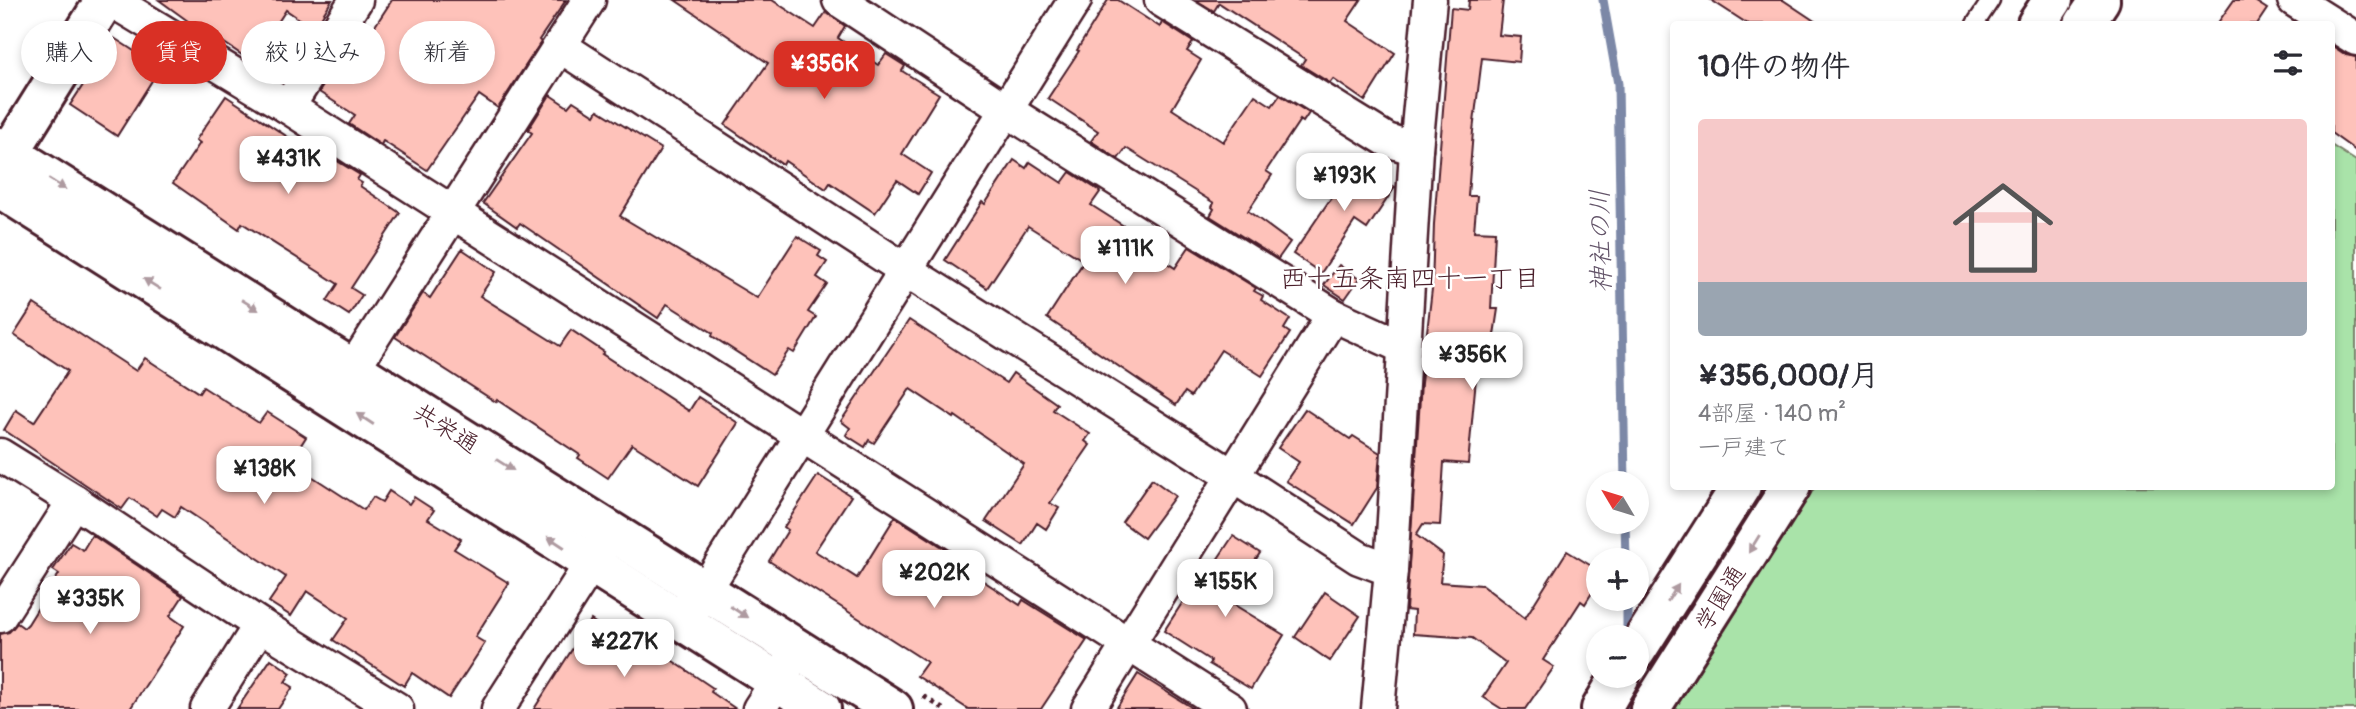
<!DOCTYPE html>
<html lang="ja">
<meta charset="utf-8">
<style>
:root{--surface:#fff;--page:#f2f2f3;--text:#2b2b33;--muted:#7c7c81;--line:#e1e1e2;--accent:#d93025}
body{margin:0;font-family:Pangolin,"Klee One",sans-serif;background:var(--page);color:var(--text);height:100vh;display:flex;flex-direction:column;font-size:26px;white-space:nowrap}
*{box-sizing:border-box;margin:0}
p{font-size:23px;color:var(--muted)}
.icon{flex:none;width:38px;height:38px;fill:none;stroke:currentColor;stroke-width:2;stroke-linecap:round;stroke-linejoin:round}
.map{position:relative;flex:1;overflow:hidden}
.details{position:absolute;left:1670px;top:21px;width:665px;height:469px;display:flex;flex-direction:column;background:var(--surface);border-radius:7px;box-shadow:0 4px 10px #0003}
.details>*{flex:none}
.top-card{position:absolute;left:21px;top:21px;width:665px;height:63px;display:flex;gap:14px}
.needle{width:46px;rotate:308deg}
.controls{position:absolute;left:1586px;top:471px;display:grid;gap:14px}
.controls a{display:grid;place-items:center;width:63px;height:63px;border-radius:50%;background:var(--surface);box-shadow:0 4px 10px #0003;font-size:35px}
.price{position:absolute;translate:-50% -60px;padding:0 16px;border-radius:14px;background:#fff;color:#222;font-size:23px;line-height:46px;filter:drop-shadow(0 2px 4px #0008)}
.price::after{content:'';position:absolute;left:50%;top:42px;width:21px;height:16px;margin-left:-10px;background:inherit;clip-path:polygon(0 0,100% 0,50% 100%)}
.price.on{background:var(--accent);color:#fff}
ul{padding:0;list-style:none}
li{display:grid;align-content:center;gap:14px;height:371px;padding:0 28px}
li+li{border-top:2px solid var(--line)}
li span{display:grid;place-items:center;height:217px;border-radius:7px;color:#555}
li>.icon{margin-inline-start:auto}
span .icon{width:126px;height:126px;fill:#fffc;stroke-width:1}
li b{font-size:30px}
h2{display:flex;justify-content:space-between;align-items:center;height:84px;padding:0 28px;font-size:30px}
.tag{padding:0 24px;border-radius:32px;background:var(--surface);box-shadow:0 4px 10px #0003;font-size:24px;line-height:63px}
.tag.on{background:var(--accent);color:#fff}
.map>svg:first-child{display:block}
.green{fill:#a9e3a9;stroke:#7a816a;stroke-width:2}
.lines{fill:none;stroke-linecap:round;stroke-linejoin:round}
.stream{stroke:#7c88a7;stroke-width:9}
.building{fill:#fec2ba;stroke:#4a1f2b;stroke-width:2}
.lane-casing{stroke:#4a1f2b;stroke-width:21}
.street-casing{stroke:#4a1f2b;stroke-width:37}
.secondary-casing{stroke:#4a1f2b;stroke-width:44}
.path{stroke:#4a1f2b;stroke-width:4.5;stroke-dasharray:5 5;stroke-linecap:butt}
.lane{stroke:#fff;stroke-width:16}
.street{stroke:#fff;stroke-width:32}
.secondary{stroke:#fff;stroke-width:38}
.oneway{fill:#ae9aa0}
.labels{text-anchor:middle;stroke-width:5;stroke-linejoin:round;paint-order:stroke}
.street-label{font-size:24px;fill:#4a1f2b;stroke:#fff}
.water-label{font-size:26px;font-style:italic;fill:#635469;stroke:#fff}
.neighbourhood-label{font-size:26px;fill:#4a1f2b;stroke:#fff}
</style>
<div class="map">
<svg width="2356" height="709" viewBox="0 0 2356 709">
<rect width="100%" height="100%" fill="#fff"/>
<filter id="ink" filterUnits="userSpaceOnUse"><feTurbulence type="fractalNoise" baseFrequency=".0143" numOctaves="2"/><feDisplacementMap in="SourceGraphic" scale="14" xChannelSelector="R" yChannelSelector="G"/><feConvolveMatrix kernelMatrix="1 2 1 2 8 2 1 2 1" color-interpolation-filters="sRGB"/></filter>
<g filter="url(#ink)">
<path class="green" d="M2331,145l25,16v548h-681l140,-222 516,-1z"/>
<g class="lines">
<g class="stream">
<path d="M1603,0l15,84 7,399"/>
<path d="M1625,522l1,38"/>
<path d="M1627,598v39"/>
<path d="M1628,690l1,19"/>
</g>
</g>
<g class="building">
<path d="M159,0h173l-18,29 -28,-19 -15,23 -4,-2 -19,28 -37,-25 -1,3z"/>
<path d="M392,0h174l-27,40 2,2 -43,66 -19,-13 -52,75 -44,-29 -2,4 -32,-21 6,-9 -36,-23 26,-40 9,6z"/>
<path d="M675,0h97l43,28 11,-16 19,14 -7,12 40,27 8,-11 19,12 -3,5 37,23 -37,60 29,19 -13,21 -21,-14 -22,33 -45,-30 -4,6 -41,-28 -2,4 -58,-40 43,-62z"/>
<path d="M1108,0h10l42,27 2,-5 31,20 -6,9 14,9 -29,49 51,33 32,-47 17,11 8,-11 29,18 -6,9 -3,-2 -34,51 6,4 -24,36 42,31 -12,17 -68,-43 4,-7 -2,-2 2,-4 -88,-55 -8,11 -27,-18 7,-10 -50,-33 31,-47 -2,-1z"/>
<path d="M1196,0h165l-14,21 48,32 -30,48 -32,-22 -3,4 -29,-18 4,-6 -86,-56 -5,8z"/>
<path d="M1469,0h34l-4,35 22,2 -2,25 -37,-4 -9,73 -5,65h9l-3,35 21,1 -4,77h7l-6,39 -13,-2 -11,118 -24,-2 -4,63 -17,-1 -7,11 27,20 -3,27 42,3 43,33 42,-67 31,19v13l-13,21 -4,-3 -38,59 11,7 -29,42h-23l-19,-12 23,-34 -34,-25 -59,-4 1,-23 -8,-1 15,-227 11,-94 2,-65 17,-216 17,2z"/>
<path d="M1711,0h72l36,24h-71z"/>
<path d="M2234,0h19l14,9 -10,15h-40z"/>
<path d="M114,38l37,24 -8,11 10,6 -36,57 -47,-31z"/>
<path d="M2331,45l15,10 10,2v94l-25,-18z"/>
<path d="M550,95l18,12 5,-6 22,14 3,-5 63,39 -41,67 137,82 40,-62 24,15 -3,5 9,6 -10,15 10,7 -19,28 8,5 -22,36 -5,-3 -17,25 -60,-39 1,-3 -46,-29 -9,14 -138,-95 -3,4 -34,-24 49,-70 -4,-3z"/>
<path d="M226,96l77,51 3,-5 54,33 -3,5 5,3 -2,3 40,27 -49,75 11,7 -13,20 -22,-14 11,-17 -96,-61 -3,6 -66,-46 27,-40 -4,-3z"/>
<path d="M1351,159l44,28 -28,42 -12,-8 -34,52 -28,-19 40,-59 -5,-3z"/>
<path d="M1014,160l12,8 4,-6 32,21 8,-11 28,18 2,2 -9,13 50,32 -4,6 38,25 14,-21 67,41 -2,3 9,5 -2,4 29,19 -6,10 6,4 -28,43 -41,-26 -30,46 -6,-4 -9,13 -129,-87 37,-57 -56,-35 -41,62 -42,-28 37,-58 3,2z"/>
<path d="M462,249l34,23 -16,24 80,50 11,-16 33,22 -2,2 87,57 9,-14 40,26 -40,63 -66,-42 -24,34 -30,-20 2,-3 -83,-55 -1,2 -101,-65 28,-44 7,5z"/>
<path d="M1339,265l20,14 -14,20 -21,-14z"/>
<path d="M34,304l102,67 9,-13 54,35 4,-6 56,36 8,-11 39,25 -16,25 74,48 9,-13 9,5 7,-11 20,13 5,-7 20,13 -6,9 33,20 -7,10 55,34 -34,54 10,6 -36,55 -37,-25 -8,13 -71,-46 15,-22 -41,-27 -16,25 -22,-14 17,-25 -105,-70 -6,10 -13,-8 -5,7 -27,-18 -8,11 -118,-79 12,-20 18,12 34,-51 -54,-36z"/>
<path d="M909,320l97,63 7,-10 44,31 -4,6 37,24 -5,7 5,4 -40,58 9,5 -13,21 -9,-6 -14,22 -37,-24 38,-57 -69,-48 -1,2 -44,-29 -36,54 -5,-3 -4,7 -19,-12 4,-7 -9,-7z"/>
<path d="M1305,409l45,30 3,-3 27,17 -3,35 -23,36 -68,-43 13,-19 -21,-14z"/>
<path d="M818,475l33,21 -36,55 42,27 38,-61 52,33 -3,5 76,50 3,-5 64,40 -46,69h-73l-51,-33 10,-14 -158,-101 19,-31 -4,-3z"/>
<path d="M1152,479l23,17 -31,42 -22,-16z"/>
<path d="M92,535l91,61 -13,20 14,10 -54,83h-130v-75l9,-2 8,-9 7,5 4,-4 31,-50 -6,-4 18,-27 12,7z"/>
<path d="M1233,536l27,17 -32,48 56,34 -33,54 -42,-25 2,-3 -47,-30 42,-65 5,3z"/>
<path d="M1325,592l35,24 -30,45 -35,-24z"/>
<path d="M591,620l42,28 6,-8 25,15 49,33 -2,4 25,17h-202z"/>
<path d="M271,659l20,14 -6,9 8,5 -15,22h-41z"/>
<path d="M1138,674l56,35h-78z"/>
</g>
<g class="lines">
<defs>
<path id="lane" d="M1975,24l16,-24"/>
<g id="street">
<path d="M111,0l177,107 942,602"/>
<path d="M839,0l167,110 327,205 70,32"/>
<path d="M1161,0l226,140 29,9"/>
<path d="M2294,0l62,39"/>
<path d="M560,46l347,225 326,205 126,82 32,12"/>
<path d="M288,107l68,-107"/>
<path d="M340,389l249,-389"/>
<path d="M0,455l74,46 186,124 137,84"/>
<path d="M693,609l382,-609"/>
<path d="M0,616l74,-115"/>
<path d="M207,709l53,-84"/>
<path d="M498,709l105,-164"/>
<path d="M759,709l30,-46"/>
<path d="M1088,709l245,-394"/>
<path d="M1378,709l13,-139 25,-421 14,-149"/>
</g>
<g id="secondary">
<path d="M2037,24l16,-24"/>
<path d="M2084,24l16,-24"/>
<path d="M0,147l893,562"/>
<path d="M0,168l105,-168"/>
<path d="M0,188l821,521"/>
<path d="M1636,651l105,-165"/>
<path d="M1601,709l19,-33"/>
<path d="M1650,709l141,-223"/>
</g>
</defs>
<use href="#lane" class="lane-casing"/>
<use href="#street" class="street-casing"/>
<use href="#secondary" class="secondary-casing"/>
<path class="path" d="M923,696l20,13"/>
<use href="#lane" class="lane"/>
<use href="#street" class="street"/>
<use href="#secondary" class="secondary"/>
</g>
<defs><path id="oneway-solid" d="M-6-.8H1V-3.2L6.5 0L1 3.2V.8H-6Z" transform="scale(1.75)"/></defs>
<g class="oneway">
<use href="#oneway-solid" transform="translate(57 184) rotate(32)"/>
<use href="#oneway-solid" transform="translate(152 284) rotate(-148)"/>
<use href="#oneway-solid" transform="translate(250 305) rotate(32)"/>
<use href="#oneway-solid" transform="translate(365 419) rotate(-147)"/>
<use href="#oneway-solid" transform="translate(505 465) rotate(32)"/>
<use href="#oneway-solid" transform="translate(556 542) rotate(-147)"/>
<use href="#oneway-solid" transform="translate(1754 544) rotate(122)"/>
<use href="#oneway-solid" transform="translate(1673 593) rotate(-57)"/>
<use href="#oneway-solid" transform="translate(739 612) rotate(33)"/>
</g>
</g>
<g class="labels">
<g class="street-label">
<text transform="translate(446 428) rotate(32)" y="8">共栄通</text>
<text transform="translate(1720 598) rotate(-58)" y="8">学園通</text>
</g>
<g class="water-label">
<text transform="translate(1600 241) rotate(-91)" y="9">神社の川</text>
</g>
<g class="neighbourhood-label">
<text x="1410" y="287">西十五条南四十一丁目</text>
</g>
</g>
</svg>
<div class="controls">
<a><svg class="needle" viewBox="-14 -14 28 28"><path d="M0-13l5 13h-10z" fill="#e53935"/><path d="M0 13l5-13h-10z" fill="#7c7c81"/></svg></a>
<a>+</a>
<a>−</a>
</div>
<b class="price on" style="left:824px;top:101px">¥356K</b>
<b class="price" style="left:288px;top:196px">¥431K</b>
<b class="price" style="left:1344px;top:213px">¥193K</b>
<b class="price" style="left:1125px;top:286px">¥111K</b>
<b class="price" style="left:1472px;top:392px">¥356K</b>
<b class="price" style="left:264px;top:506px">¥138K</b>
<b class="price" style="left:934px;top:610px">¥202K</b>
<b class="price" style="left:1225px;top:619px">¥155K</b>
<b class="price" style="left:90px;top:636px">¥335K</b>
<b class="price" style="left:624px;top:679px">¥227K</b>
<div class="top-card">
<a class="tag">購入</a>
<a class="tag on">賃貸</a>
<a class="tag">絞り込み</a>
<a class="tag">新着</a>
</div>
<section class="details">
<h2>10件の物件<svg class="icon" aria-label="filters" viewBox="0 0 24 24"><path d="M4 7h16M4 17h16"/><circle cx="9" cy="7" r="2"/><circle cx="15" cy="17" r="2"/></svg></h2>
<ul>
<li><span style="background:linear-gradient(#f6c9c9 75%,#9aa5b1 0)"><svg class="icon" aria-label="home" viewBox="0 0 24 24"><path d="M3 11l9-7 9 7M6 9v11h12V9"/></svg></span><div><b>¥356,000/月</b><p>4部屋 · 140 m²</p><p>一戸建て</p></div></li>
</ul>
</section>
</div>
